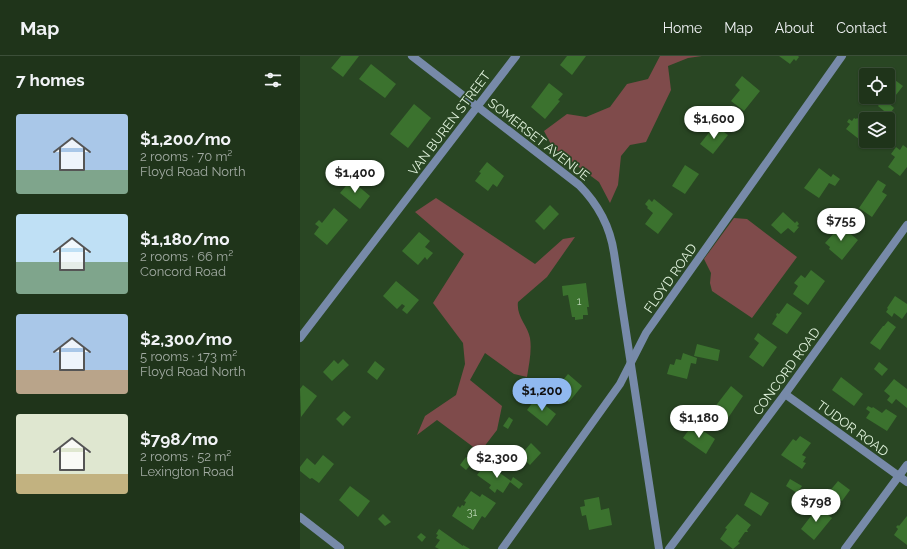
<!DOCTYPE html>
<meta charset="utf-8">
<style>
:root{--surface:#1f341a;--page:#273c23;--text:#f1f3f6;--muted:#a1aaa2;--line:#3c4f39;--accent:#90b9f0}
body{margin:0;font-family:Raleway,sans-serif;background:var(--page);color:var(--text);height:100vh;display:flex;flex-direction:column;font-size:15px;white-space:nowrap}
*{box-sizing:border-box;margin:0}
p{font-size:13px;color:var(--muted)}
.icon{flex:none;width:22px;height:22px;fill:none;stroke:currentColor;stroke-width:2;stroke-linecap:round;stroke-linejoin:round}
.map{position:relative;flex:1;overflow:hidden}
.side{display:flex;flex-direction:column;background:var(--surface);width:300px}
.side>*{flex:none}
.buttons{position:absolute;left:559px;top:12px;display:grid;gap:8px}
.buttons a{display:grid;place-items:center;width:36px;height:36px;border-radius:4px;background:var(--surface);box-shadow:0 1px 3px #0004,0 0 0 1px var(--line);font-size:20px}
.price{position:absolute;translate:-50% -34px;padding:0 9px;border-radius:14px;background:#fff;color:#222;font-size:13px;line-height:26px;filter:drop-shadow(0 1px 2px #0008)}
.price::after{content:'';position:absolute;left:50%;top:24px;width:12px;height:9px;margin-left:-6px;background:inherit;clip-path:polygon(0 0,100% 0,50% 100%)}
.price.current{background:var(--accent);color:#111}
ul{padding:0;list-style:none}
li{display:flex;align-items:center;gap:12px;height:100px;padding:0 16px}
li span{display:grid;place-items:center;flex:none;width:112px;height:80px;border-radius:4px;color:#555}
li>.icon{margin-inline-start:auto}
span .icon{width:48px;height:48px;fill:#fffc;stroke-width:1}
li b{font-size:17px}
h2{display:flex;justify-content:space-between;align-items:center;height:48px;padding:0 16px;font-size:17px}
header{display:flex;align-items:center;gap:24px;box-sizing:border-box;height:56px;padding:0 20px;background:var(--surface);border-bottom:1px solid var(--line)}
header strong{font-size:19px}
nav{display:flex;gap:22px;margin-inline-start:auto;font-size:14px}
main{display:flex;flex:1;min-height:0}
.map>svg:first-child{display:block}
.green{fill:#7f4b4b}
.building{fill:#3b722e}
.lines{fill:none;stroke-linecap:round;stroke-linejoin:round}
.minor{stroke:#778aa9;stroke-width:8}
.tertiary{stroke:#778aa9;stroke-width:8}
.labels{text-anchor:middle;stroke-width:3.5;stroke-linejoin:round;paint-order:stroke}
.number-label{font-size:11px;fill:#b7d2b0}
.street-label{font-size:13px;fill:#e0f2dc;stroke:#294623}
</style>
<header>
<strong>Map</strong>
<nav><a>Home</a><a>Map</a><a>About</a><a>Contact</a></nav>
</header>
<main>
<section class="side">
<h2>7 homes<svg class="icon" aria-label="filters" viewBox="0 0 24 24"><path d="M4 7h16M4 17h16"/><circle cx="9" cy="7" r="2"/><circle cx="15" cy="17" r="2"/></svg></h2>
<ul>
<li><span style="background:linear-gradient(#a9c7e8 70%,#7fa58c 0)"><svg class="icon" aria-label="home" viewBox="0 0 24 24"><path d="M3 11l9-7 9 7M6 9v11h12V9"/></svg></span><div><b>$1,200/mo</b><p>2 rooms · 70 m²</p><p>Floyd Road North</p></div></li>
<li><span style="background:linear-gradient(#bfe0f5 60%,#7fa58c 0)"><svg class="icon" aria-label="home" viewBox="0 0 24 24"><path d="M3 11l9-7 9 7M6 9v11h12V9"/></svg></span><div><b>$1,180/mo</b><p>2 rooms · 66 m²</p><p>Concord Road</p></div></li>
<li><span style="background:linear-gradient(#a9c7e8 70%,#b9a48a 0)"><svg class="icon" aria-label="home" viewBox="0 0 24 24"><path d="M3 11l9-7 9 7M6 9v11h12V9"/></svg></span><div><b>$2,300/mo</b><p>5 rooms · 173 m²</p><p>Floyd Road North</p></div></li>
<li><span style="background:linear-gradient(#dfe7d0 75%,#c2b280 0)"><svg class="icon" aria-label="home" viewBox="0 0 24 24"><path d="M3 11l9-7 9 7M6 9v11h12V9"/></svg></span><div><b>$798/mo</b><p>2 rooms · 52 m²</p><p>Lexington Road</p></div></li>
</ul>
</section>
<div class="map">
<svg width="607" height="493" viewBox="0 0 607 493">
<rect width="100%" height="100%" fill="#294623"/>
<g class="green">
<path d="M360,0h42l-14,2 -20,8 3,24 -25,52 -16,3 -9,11 -3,29 -8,18 -11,-21 -46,-34 -9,-17 23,-17 19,3 24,-10 17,-23 21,-5z"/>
<path d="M136,142l99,66 28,-25 12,-2 -28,40 -29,25c-2,14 10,24 12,36 2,13 -1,26 -3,39l-13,-3 -29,-21 -15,27 32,26 -5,24 -17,22 -43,-32 -20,15 8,-19 31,-21 9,-31 -2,-21 -30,-40 31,-49 -49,-42z"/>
<path d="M434,162l13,1 50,38 -45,61 -40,-27 -2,-8 1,-10 -7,-14z"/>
</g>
<g class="building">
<path d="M41,0h18l-16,21 -12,-9z"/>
<path d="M267,0h19l-14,19 -12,-10z"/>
<path d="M479,0h19l1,1 -3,4 -2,-2 -4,5z"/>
<path d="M71,8l25,20 -11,14 -26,-19z"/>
<path d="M588,19l15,11 -11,14 -4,-3z"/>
<path d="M442,20l18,15 -16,20 -13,-10 9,-11 -5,-5z"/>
<path d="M249,27l14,11 -5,6 2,1 -15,18 -14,-12z"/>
<path d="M581,41h6l-2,3 9,8 -5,7 -11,-9 5,-7z"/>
<path d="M114,48l17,14 -23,30 -18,-14z"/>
<path d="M554,62l2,1 1,-1 3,2 -1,2 7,5v14l-2,2 -18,-14 4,-5 -3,-2 2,-3 3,2z"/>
<path d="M415,69l13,10 -15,19 -13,-10z"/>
<path d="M603,89l4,3v19l-7,9 -12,-9 7,-10 -4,-3 5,-7 4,3z"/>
<path d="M187,106l17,14 -7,11 -4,-3 -5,7 -13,-10 6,-8 -2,-1z"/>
<path d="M385,109l14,9 -14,20 -13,-8z"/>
<path d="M519,112l12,9 2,-3 7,5 -5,7 -6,-3 -10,15 -15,-10z"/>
<path d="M51,124l19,16 -10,13 -20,-16z"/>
<path d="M578,124l8,5 -4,7 5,3 -15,22 -13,-9z"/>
<path d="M349,143l3,3 2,-3 19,15 -15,20 -13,-10 8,-11 -6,-5 1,-1 -3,-3z"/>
<path d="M250,149l9,9 -15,16 -9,-9z"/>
<path d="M34,152l14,12 -21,25 -13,-11 5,-7 -4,-3 4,-4 3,3z"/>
<path d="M483,156l12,11 2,-2 2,3 -2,2 2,1 -5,6 -6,-5 -7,6 -10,-9z"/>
<path d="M537,167l21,17 -16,20 -13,-11 1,-2 -5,-4 10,-11 -3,-2z"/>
<path d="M119,176l11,9 -5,6 8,6 -6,7 -2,-3 -7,8 -16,-14z"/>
<path d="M511,214l14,11 -17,24 -15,-11 5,-8 -4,-3 7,-8 4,3z"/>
<path d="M96,225l23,19 -12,14 -5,-4 3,-4 -3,-2 -5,5 -14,-13z"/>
<path d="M286,227l3,24h-2l1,8h-5v4l-8,1v-3h-3l-4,-22 -5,1 -1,-10z"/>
<path d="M595,240l12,8v8l-5,7 -8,-6 -2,4 -6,-5 2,-3 -1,-1z"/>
<path d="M487,247l15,10 -15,21 -15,-10 5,-8 -1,-1 1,-2 2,1z"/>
<path d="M588,265l8,6 -16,23 -10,-7 13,-17h1z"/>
<path d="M458,277l19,14 -14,20 -14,-10 10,-14 -5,-4z"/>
<path d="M397,288l23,6 -2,11 -24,-5z"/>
<path d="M383,297l14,5 -1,6 -5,-1 -4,16 -20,-5 3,-10 4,1 2,-6 5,1z"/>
<path d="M43,303l6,6 -17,16 -9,-9 11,-12 4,4z"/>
<path d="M75,305l10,8 -8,11 -10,-8z"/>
<path d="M579,306l9,7 -6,7 -8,-7z"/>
<path d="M268,318l14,12 -13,16 -14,-12z"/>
<path d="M541,321l22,17 -9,12 -22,-16z"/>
<path d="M594,323l13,10v19l-11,-9 -4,5 -5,-4 3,-4 -6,-5z"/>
<path d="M3,329l14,11 -16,21 -1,-28z"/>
<path d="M431,330l12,10 -15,22 -14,-10z"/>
<path d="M236,342l20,16 -9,12 -20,-16z"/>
<path d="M568,350l4,2 1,-1 9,6 4,-4 11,7 -10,15 -21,-13 4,-6 -4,-3z"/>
<path d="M44,355l7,6 -8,9 -7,-7z"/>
<path d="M209,361l4,3 -5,9 -5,-3z"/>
<path d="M393,368l22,15 -9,15 -23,-16z"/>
<path d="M500,380l11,7 -9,12 4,2 -3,5 3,1 -4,6 -21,-14 12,-16 3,2z"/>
<path d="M231,387l10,10 -11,12 -10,-9z"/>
<path d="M23,399l11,9 -15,19 -7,-5 -2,1 -10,-8v-4l7,-9 8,7z"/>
<path d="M166,401l7,5 -7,8 -6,-5z"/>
<path d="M186,407l25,18 2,-4 10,7 -4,5 -9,-7 -7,11 -6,-4 -2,4 -6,-5 2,-3 -14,-10z"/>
<path d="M490,423l12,7 -5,7 -11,-7z"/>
<path d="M538,425l12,9 -8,11 -13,-9z"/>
<path d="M50,430l20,15 -12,16 -19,-17z"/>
<path d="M171,435l9,6 2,-3 14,9 -11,15 -3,-2 -9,14 -21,-14 6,-10 2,2 2,-3 2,1 2,-4 -2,-1z"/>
<path d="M451,436l18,11 -8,13 -17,-11z"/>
<path d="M299,441l2,13 8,-2 3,17 -23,5 -3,-15 -4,1 -2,-9 5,-1 -1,-6z"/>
<path d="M518,451l14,11 -18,22 -13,-11z"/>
<path d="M83,458l8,8 -6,4 -7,-7z"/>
<path d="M437,458l14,11 -4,5 1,2h-3l-7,10 2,1 -7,6 -13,-10 7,-10 -2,-1z"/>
<path d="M607,460v29l-13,-10 4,-6 -2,-2 2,-2 1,1z"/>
<path d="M139,473l24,17v-1l7,4h-31l-4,-2 5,-7 -4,-2 2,-3 -2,-1z"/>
<path d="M121,477l5,4 -4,5 -5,-5z"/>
</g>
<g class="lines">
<g class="minor">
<path d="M0,282l216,-282"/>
<path d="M485,338l122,88"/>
<path d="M0,461l40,31"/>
<path d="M202,493l118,-165 26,-51 196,-277"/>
<path d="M369,493l116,-155 122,-169"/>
<path d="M545,493l62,-84"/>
</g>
<path class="tertiary" d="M112,0l167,129c19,19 31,41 35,68l45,296"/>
</g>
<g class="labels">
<g class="number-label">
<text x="279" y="249">1</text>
<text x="172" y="460">31</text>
</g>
<g class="street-label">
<text transform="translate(149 67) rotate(-53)" y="5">VAN BUREN STREET</text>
<text transform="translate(239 83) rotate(38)" y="5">SOMERSET AVENUE</text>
<text transform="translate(370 222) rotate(-55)" y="5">FLOYD ROAD</text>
<text transform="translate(486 315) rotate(-54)" y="5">CONCORD ROAD</text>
<text transform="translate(553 372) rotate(36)" y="5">TUDOR ROAD</text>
</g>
</g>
</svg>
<div class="buttons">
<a><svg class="icon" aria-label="locate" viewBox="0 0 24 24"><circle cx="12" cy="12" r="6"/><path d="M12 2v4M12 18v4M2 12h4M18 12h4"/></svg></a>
<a><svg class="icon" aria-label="layers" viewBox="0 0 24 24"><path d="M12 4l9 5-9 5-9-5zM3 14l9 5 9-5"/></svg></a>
</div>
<b class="price" style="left:414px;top:84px">$1,600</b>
<b class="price" style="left:55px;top:138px">$1,400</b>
<b class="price" style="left:541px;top:186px">$755</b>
<b class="price current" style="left:242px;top:356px">$1,200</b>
<b class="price" style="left:399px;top:383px">$1,180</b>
<b class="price" style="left:197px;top:423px">$2,300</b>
<b class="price" style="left:516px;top:467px">$798</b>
</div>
</main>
